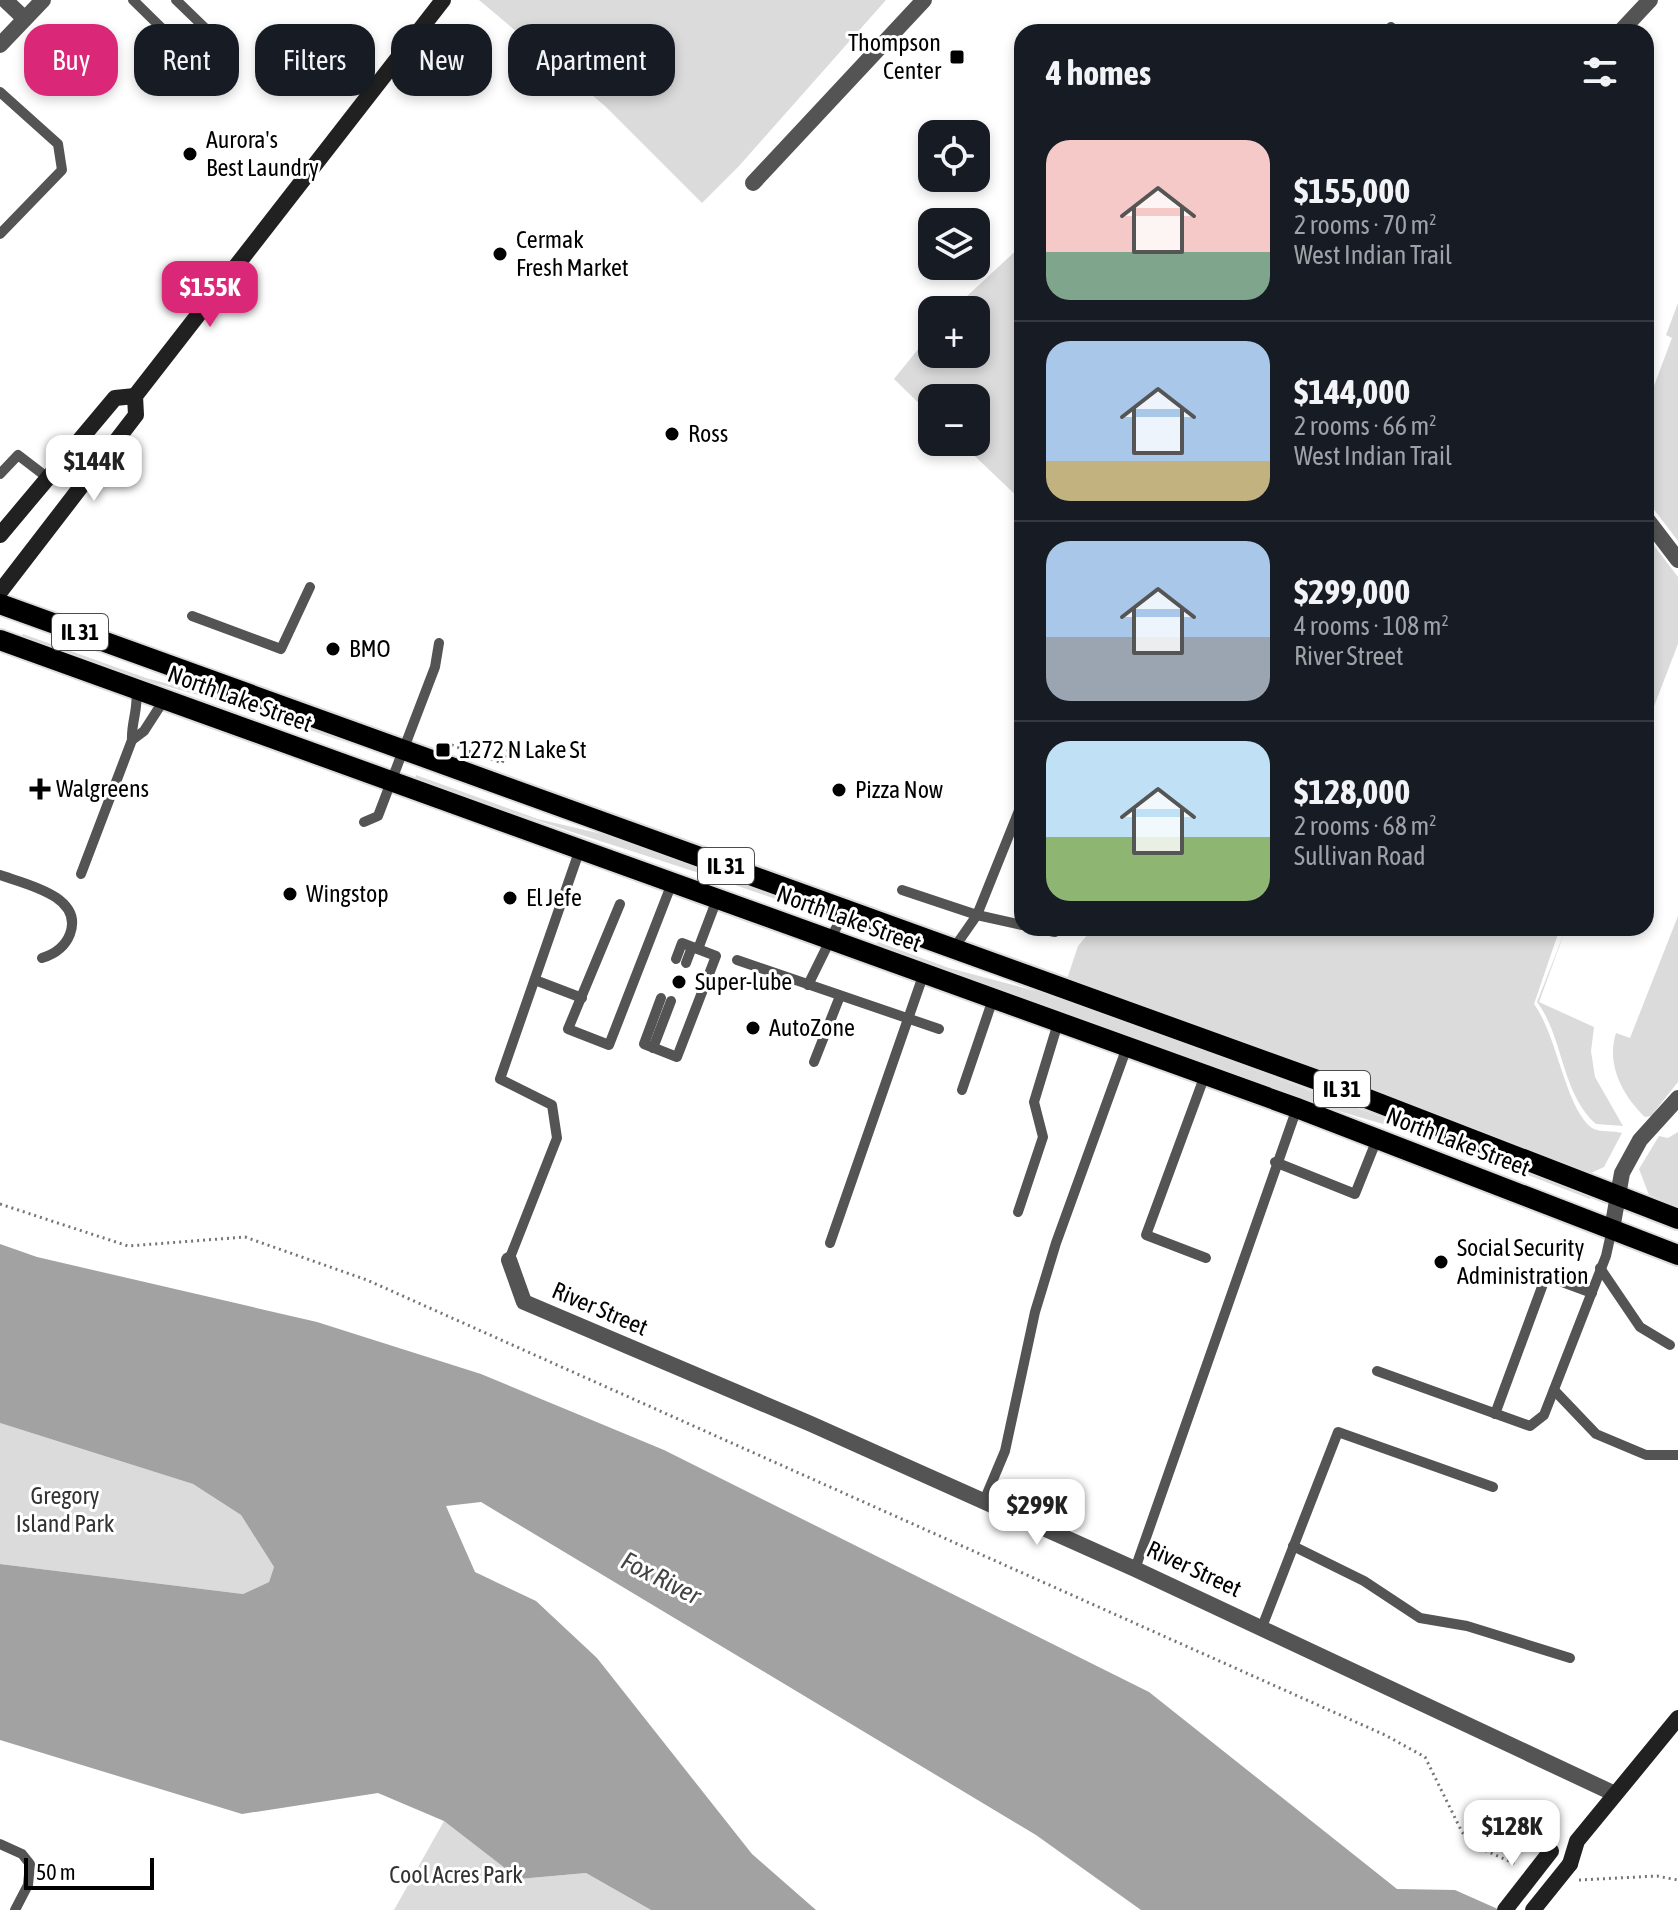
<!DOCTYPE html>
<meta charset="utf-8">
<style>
:root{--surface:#171b24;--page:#20242c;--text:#f1f3f6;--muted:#9ea1a6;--line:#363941;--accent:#db2777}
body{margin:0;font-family:"Asap Condensed",sans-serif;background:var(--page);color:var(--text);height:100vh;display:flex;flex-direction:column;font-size:30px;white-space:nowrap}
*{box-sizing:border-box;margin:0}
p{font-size:26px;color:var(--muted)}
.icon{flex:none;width:44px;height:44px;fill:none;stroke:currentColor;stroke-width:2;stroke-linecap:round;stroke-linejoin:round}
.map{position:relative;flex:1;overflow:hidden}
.details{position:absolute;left:1014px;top:24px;width:640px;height:912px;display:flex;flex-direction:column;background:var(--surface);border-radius:24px;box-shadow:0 4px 12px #0003}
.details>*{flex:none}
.hud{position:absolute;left:24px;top:24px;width:760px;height:72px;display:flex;gap:16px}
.controls{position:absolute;left:918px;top:120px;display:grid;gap:16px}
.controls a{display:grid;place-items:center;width:72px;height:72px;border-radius:16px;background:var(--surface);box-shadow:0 4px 12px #0003;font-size:40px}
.scale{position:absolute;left:24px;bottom:20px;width:130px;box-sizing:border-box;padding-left:8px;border:4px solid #000;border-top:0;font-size:22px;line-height:28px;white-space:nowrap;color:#000;-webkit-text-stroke:6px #fff;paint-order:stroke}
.price{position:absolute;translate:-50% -68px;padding:0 18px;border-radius:16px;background:#fff;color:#222;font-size:26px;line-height:52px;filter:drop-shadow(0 2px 4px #0008)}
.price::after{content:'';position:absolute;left:50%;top:48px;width:24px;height:18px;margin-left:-12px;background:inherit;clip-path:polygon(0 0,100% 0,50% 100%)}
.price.on{background:var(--accent);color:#fff}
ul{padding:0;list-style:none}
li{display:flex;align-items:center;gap:24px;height:200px;padding:0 32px}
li+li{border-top:2px solid var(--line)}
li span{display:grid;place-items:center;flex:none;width:224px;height:160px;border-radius:24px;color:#555}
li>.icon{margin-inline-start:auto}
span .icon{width:96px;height:96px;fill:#fffc;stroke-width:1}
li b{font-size:34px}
h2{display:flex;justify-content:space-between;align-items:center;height:96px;padding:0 32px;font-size:34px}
.tag{padding:0 28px;border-radius:24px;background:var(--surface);box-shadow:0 4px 12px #0003;font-size:28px;line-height:72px}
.tag.on{background:var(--accent);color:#fff}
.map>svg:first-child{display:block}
.green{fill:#dbdbdb}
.water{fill:#a2a2a2}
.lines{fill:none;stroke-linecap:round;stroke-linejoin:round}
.primary-casing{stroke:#dbdbdb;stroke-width:24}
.path{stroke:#767676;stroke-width:3;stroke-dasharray:2 4;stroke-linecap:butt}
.lane{stroke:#545454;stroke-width:10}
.street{stroke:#545454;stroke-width:16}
.secondary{stroke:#212121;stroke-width:16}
.primary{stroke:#000;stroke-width:20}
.secondary-bridge{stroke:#212121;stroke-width:16}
.poi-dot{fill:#000;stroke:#fff;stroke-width:3}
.labels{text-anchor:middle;stroke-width:6;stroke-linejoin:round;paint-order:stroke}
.shield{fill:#fff;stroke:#4c4c4c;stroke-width:2}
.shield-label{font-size:22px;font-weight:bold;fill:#000}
.poi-label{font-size:24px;fill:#000;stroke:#fff;text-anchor:start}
.street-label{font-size:24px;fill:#000;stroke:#fff}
.park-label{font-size:24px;fill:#323232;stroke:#fff}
.water-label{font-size:26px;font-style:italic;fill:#434343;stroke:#fff}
</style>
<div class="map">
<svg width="1678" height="1910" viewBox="0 0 1678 1910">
<rect width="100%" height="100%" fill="#fff"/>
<g class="green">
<path d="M479,0h407l-147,166 -37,37 -97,-97z"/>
<path d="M1022,245v256l-62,-59h16v-44h-44v18l-38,-37 38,-47v22h44v-44h-24z"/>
<path d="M1678,303v238l-32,-42v-92l26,-69 -6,-3z"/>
<path d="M1646,535l32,42v67l-32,83z"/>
<path d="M23,634l123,44 106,28 104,40 -107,-37 -120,-33 -108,-39z"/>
<path d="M416,775l122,44 81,19 194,71 -7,1c-129,-47 -261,-84 -391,-131z"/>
<path d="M1678,916v166l-27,34 -6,1c-23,-22 -39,-53 -29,-84l14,5z"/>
<path d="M1093,928h467l-26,76c24,33 31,104 58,124 8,5 22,2 30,5l-18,34 -13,6 -524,-194 11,-33z"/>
<path d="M1566,928l-27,74 55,25 -3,24 4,26 28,49 -27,-2c-35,-31 -32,-86 -59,-122z"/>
<path d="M878,942l71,26 110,29 532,198 -1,4 -152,-59 -103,-30 -459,-164z"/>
<path d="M1678,1132v75l-29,-12 -10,-26 20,-33 9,2z"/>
<path d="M0,1423l193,61 48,31 33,52 -5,15 -26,12 -243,-30z"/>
<path d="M444,1821l75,58 67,-6 65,37h-257z"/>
</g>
<path class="water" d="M0,1244l37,13 280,65 164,52 183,76 485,242 248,197 58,1 45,20h-359l-105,-75 -555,-333 -35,4 29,66 61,29 61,57 155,196 64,56h-165l-65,-37 -67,6 -75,-58 -66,-28 -136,21 -242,-74v-176l243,30 26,-12 5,-15 -33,-52 -48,-31 -193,-61z"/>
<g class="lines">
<defs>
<g id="primary">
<path d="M0,604l1345,486 333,129"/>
<path d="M0,640l1297,468 381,147"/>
</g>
</defs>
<use href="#primary" class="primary-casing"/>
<g class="path">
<path d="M446,743l56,20 9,-20"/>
<path d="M0,1204l128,42 117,-9 122,43 1018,455 40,22 37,75 13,14 43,19"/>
<path d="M1579,1880l78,-4 21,4"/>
</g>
<g class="lane">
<path d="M133,0l49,48 22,-21 -28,-27"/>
<path d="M1391,27l6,5"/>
<path d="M0,92l58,52 4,26 -62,64"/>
<path d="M0,474l18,-19 30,23"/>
<path d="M192,616l89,33 29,-62"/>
<path d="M132,740l12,-9 20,-31"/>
<path d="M364,822l14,-6 57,-149 4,-24"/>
<path d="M81,874l51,-134c-1,-18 7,-32 4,-50"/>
<path d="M0,875c25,9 84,21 70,59 -5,13 -15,20 -28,24"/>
<path d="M902,890l75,25 45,-112"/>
<path d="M620,904l-52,125 41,16 63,-162"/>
<path d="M1035,928l20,4 1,-4"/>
<path d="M954,948l23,-33 45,10"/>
<path d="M698,949l19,-50"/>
<path d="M737,960l202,69"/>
<path d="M686,963l6,-16"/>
<path d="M535,980l47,18"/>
<path d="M808,985l37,-75"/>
<path d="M661,998l-17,46 33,13 39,-101 -34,-13 -6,16"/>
<path d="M653,1048l18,-47"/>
<path d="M814,1062l26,-66"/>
<path d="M1205,1075l-59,160 60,23"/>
<path d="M962,1090l31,-91"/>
<path d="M1275,1162l80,32 22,-55"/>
<path d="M1018,1212l25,-75 -9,-35 24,-79"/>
<path d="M830,1243l94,-270"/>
<path d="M509,1260l48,-122 -5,-33 -52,-26 80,-230"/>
<path d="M1600,1268l40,59 30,18"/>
<path d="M1377,1371l153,55 14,-11 62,-159 6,-27"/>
<path d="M1554,1390l42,44 50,21h32"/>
<path d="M1495,1414l51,-138 46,17"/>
<path d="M984,1501l21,-50 30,-139 21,-69 71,-196"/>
<path d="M1293,1546l71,35 56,37 47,8 103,32"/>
<path d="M1135,1569l162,-461"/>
<path d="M1262,1627l76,-195 155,55"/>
<path d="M0,1844l22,10 8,10 -2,21 -13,25"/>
</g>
<g class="street">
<path d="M5,0l19,18"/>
<path d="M1620,32l30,-32"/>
<path d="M0,45l43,-45"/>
<path d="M753,183l171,-183"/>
<path d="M1646,518l32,42"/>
<path d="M1612,1229l10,-56 18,-33 38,-42"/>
<path d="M509,1260l15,42 287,122 324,145 480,225"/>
</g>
<g class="secondary">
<path d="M0,535l115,-137 20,-2"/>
<path d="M0,592l136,-177 -1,-19 308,-396"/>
<path d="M1570,1864l7,-23 101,-123"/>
</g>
<use href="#primary" class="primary"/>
<g class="secondary-bridge">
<path d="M1505,1910l46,-59"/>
<path d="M1533,1910l37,-46"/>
</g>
</g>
<g class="poi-dot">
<rect x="949" y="49" width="16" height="16" rx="4"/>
<circle cx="190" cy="154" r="8"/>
<circle cx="500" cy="254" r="8"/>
<circle cx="672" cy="434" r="8"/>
<circle cx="333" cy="649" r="8"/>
<rect x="435" y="742" width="16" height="16" rx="4"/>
<path d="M36 777h8v8h8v8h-8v8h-8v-8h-8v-8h8z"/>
<circle cx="839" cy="790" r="8"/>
<circle cx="290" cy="894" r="8"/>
<circle cx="510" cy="898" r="8"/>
<circle cx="679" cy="982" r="8"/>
<circle cx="753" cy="1028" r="8"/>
<circle cx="1441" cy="1262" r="8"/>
</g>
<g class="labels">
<g class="shield">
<rect x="52" y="614" width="56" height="36" rx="6"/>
<rect x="698" y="848" width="56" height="36" rx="6"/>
<rect x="1314" y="1071" width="56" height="36" rx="6"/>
</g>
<g class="shield-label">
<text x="80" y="640">IL 31</text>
<text x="726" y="874">IL 31</text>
<text x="1342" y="1097">IL 31</text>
</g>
<g class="poi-label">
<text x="941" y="51" text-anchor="end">Thompson<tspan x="941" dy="28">Center</tspan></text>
<text x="206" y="148">Aurora's<tspan x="206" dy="28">Best Laundry</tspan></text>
<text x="516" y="248">Cermak<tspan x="516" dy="28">Fresh Market</tspan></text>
<text x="688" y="442">Ross</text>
<text x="349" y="657">BMO</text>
<text x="459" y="758">1272 N Lake St</text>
<text x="56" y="797">Walgreens</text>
<text x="855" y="798">Pizza Now</text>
<text x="306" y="902">Wingstop</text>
<text x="526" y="906">El Jefe</text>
<text x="695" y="990">Super-lube</text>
<text x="769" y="1036">AutoZone</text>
<text x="1457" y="1256">Social Security<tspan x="1457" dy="28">Administration</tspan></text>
</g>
<g class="street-label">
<text transform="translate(240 699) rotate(20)" y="8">North Lake Street</text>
<text transform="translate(849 919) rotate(20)" y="8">North Lake Street</text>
<text transform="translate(1458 1142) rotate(21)" y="8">North Lake Street</text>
<text transform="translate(600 1309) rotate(23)" y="8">River Street</text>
<text transform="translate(1194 1569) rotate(25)" y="8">River Street</text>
</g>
<g class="park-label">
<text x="65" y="1504">Gregory<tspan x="65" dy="28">Island Park</tspan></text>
<text x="456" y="1883">Cool Acres Park</text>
</g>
<g class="water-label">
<text transform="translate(661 1578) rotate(27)" y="9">Fox River</text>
</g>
</g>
</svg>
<div class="controls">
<a><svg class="icon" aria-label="locate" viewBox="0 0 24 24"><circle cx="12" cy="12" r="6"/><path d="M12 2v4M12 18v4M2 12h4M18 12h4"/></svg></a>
<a><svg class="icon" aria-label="layers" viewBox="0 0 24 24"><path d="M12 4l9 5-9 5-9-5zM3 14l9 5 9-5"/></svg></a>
<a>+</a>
<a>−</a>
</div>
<div class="scale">50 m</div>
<b class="price on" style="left:210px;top:329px">$155K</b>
<b class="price" style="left:94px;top:503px">$144K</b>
<b class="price" style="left:1037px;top:1547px">$299K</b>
<b class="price" style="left:1512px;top:1868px">$128K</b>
<div class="hud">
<a class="tag on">Buy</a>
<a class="tag">Rent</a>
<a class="tag">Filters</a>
<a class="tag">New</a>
<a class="tag">Apartment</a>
</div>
<section class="details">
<h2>4 homes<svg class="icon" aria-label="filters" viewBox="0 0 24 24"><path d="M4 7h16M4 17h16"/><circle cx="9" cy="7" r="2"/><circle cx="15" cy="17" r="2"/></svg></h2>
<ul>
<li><span style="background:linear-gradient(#f6c9c9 70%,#7fa58c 0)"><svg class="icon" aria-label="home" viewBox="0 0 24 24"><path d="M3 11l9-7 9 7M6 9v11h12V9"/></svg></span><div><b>$155,000</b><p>2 rooms · 70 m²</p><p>West Indian Trail</p></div></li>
<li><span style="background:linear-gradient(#a9c7e8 75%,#c2b280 0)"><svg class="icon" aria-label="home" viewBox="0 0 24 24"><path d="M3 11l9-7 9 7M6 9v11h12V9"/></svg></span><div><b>$144,000</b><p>2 rooms · 66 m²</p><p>West Indian Trail</p></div></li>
<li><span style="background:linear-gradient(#a9c7e8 60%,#9aa5b1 0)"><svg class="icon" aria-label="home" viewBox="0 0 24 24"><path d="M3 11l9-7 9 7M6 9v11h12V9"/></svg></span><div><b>$299,000</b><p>4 rooms · 108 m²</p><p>River Street</p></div></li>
<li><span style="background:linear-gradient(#bfe0f5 60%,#8fb573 0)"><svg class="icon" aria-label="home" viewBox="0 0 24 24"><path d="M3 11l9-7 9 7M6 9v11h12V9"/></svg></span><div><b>$128,000</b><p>2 rooms · 68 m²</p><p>Sullivan Road</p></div></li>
</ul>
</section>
</div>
